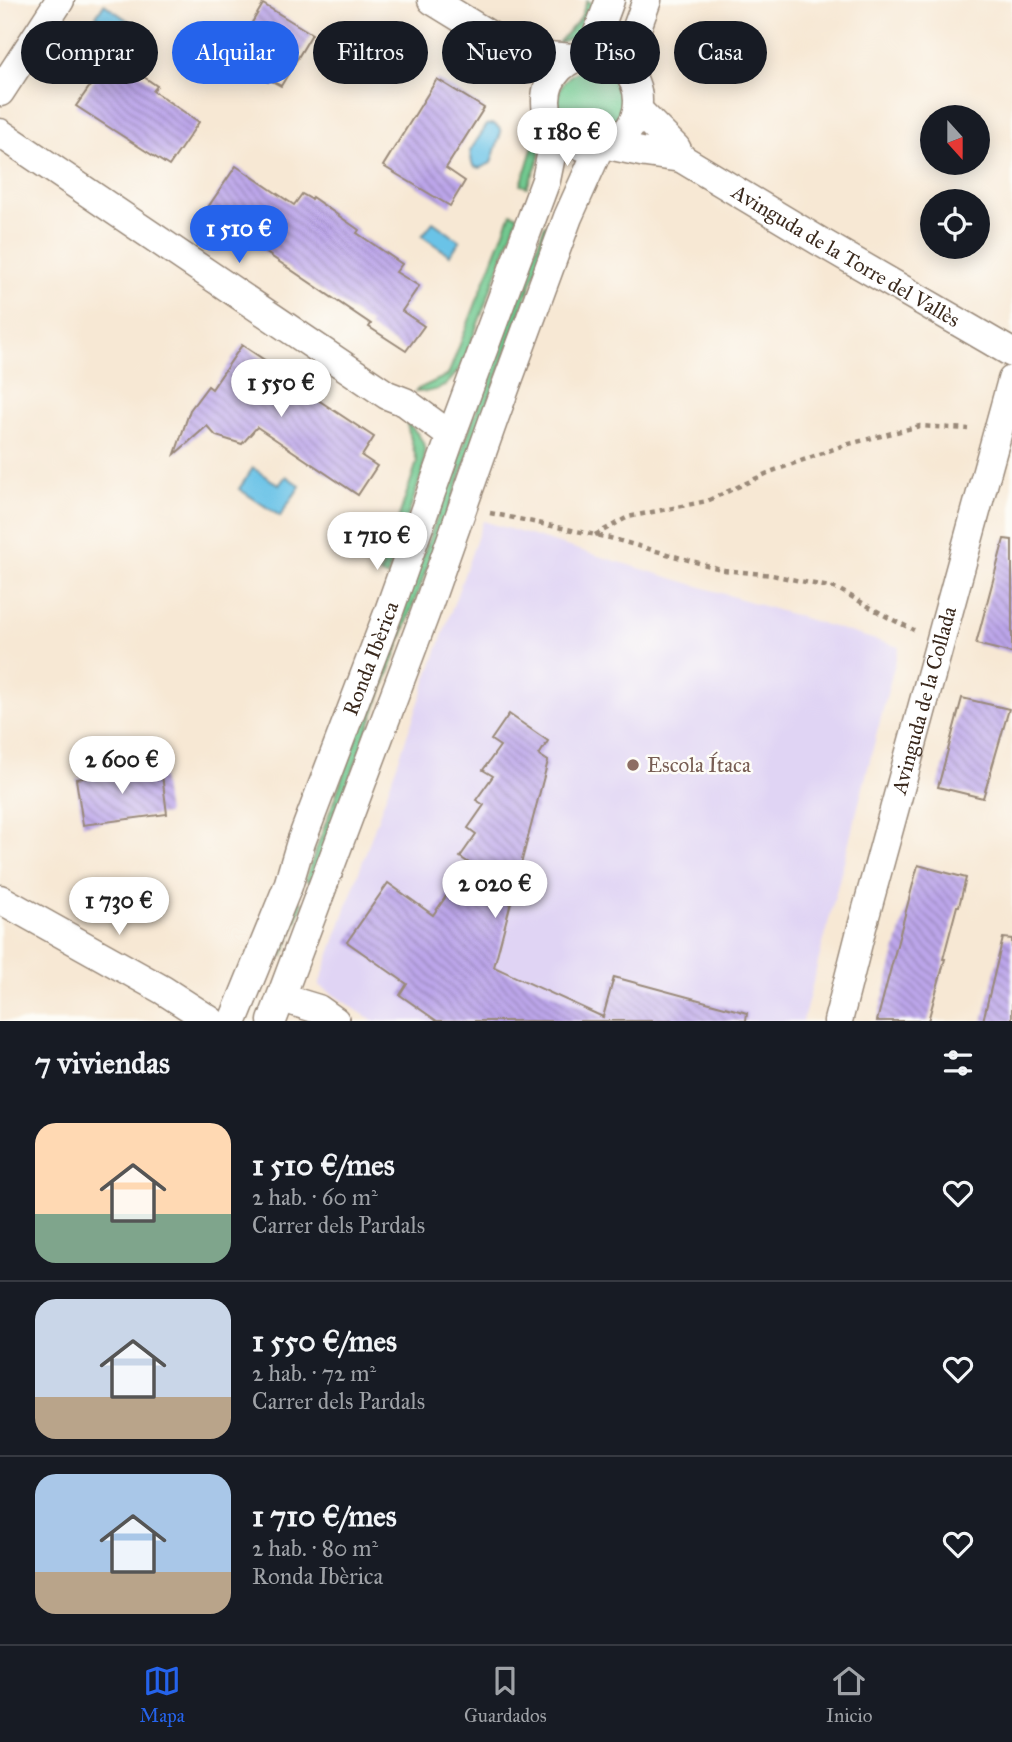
<!DOCTYPE html>
<html lang="es">
<meta charset="utf-8">
<style>
:root{--surface:#171b24;--page:#20242c;--text:#f1f3f6;--muted:#9ea1a6;--line:#363941;--accent:#2563eb}
body{margin:0;font-family:"IM FELL Great Primer",serif;background:var(--page);color:var(--text);height:100vh;display:flex;flex-direction:column;font-size:26px;white-space:nowrap}
*{box-sizing:border-box;margin:0}
p{font-size:23px;color:var(--muted)}
.icon{flex:none;width:38px;height:38px;fill:none;stroke:currentColor;stroke-width:2;stroke-linecap:round;stroke-linejoin:round}
.map{position:relative;height:1021px;overflow:hidden}
.side{display:flex;flex-direction:column;background:var(--surface);flex:1}
.side>*{flex:none}
.hud{position:absolute;left:21px;top:21px;width:971px;height:63px;display:flex;gap:14px}
.needle{width:46px;rotate:159deg}
.controls{position:absolute;left:920px;top:105px;display:grid;gap:14px}
.controls a{display:grid;place-items:center;width:70px;height:70px;border-radius:50%;background:var(--surface);box-shadow:0 4px 18px #0003;font-size:35px}
.price{position:absolute;translate:-50% -60px;padding:0 16px;border-radius:24px;background:#fff;color:#222;font-size:23px;line-height:46px;filter:drop-shadow(0 2px 4px #0008)}
.price::after{content:'';position:absolute;left:50%;top:42px;width:21px;height:16px;margin-left:-10px;background:inherit;clip-path:polygon(0 0,100% 0,50% 100%)}
.price.on{background:var(--accent);color:#fff}
ul{padding:0;list-style:none}
li{display:flex;align-items:center;gap:21px;height:175px;padding:0 35px}
li+li{border-top:2px solid var(--line)}
li span{display:grid;place-items:center;flex:none;width:196px;height:140px;border-radius:21px;color:#555}
li>.icon{margin-inline-start:auto}
span .icon{width:84px;height:84px;fill:#fffc;stroke-width:1}
li b{font-size:30px}
h2{display:flex;justify-content:space-between;align-items:center;height:84px;padding:0 35px;font-size:30px}
.tag{padding:0 24px;border-radius:32px;background:var(--surface);box-shadow:0 4px 18px #0003;font-size:24px;line-height:63px}
.tag.on{background:var(--accent);color:#fff}
.menu{display:flex;justify-content:space-around;align-items:center;height:98px;border-top:2px solid var(--line);background:var(--surface);font-size:19px;color:var(--muted)}
.menu a{display:grid;justify-items:center;gap:4px}
.menu .on{color:var(--accent)}
.map>svg:first-child{display:block}
.built{fill:#e0d4f4}
.green{fill:#71c990;stroke:#567a57;stroke-width:2}
.water{fill:#6ac3e7;stroke:#527682;stroke-width:2}
.building{fill:url(#building-back-hatch)}
.lines{fill:none;stroke-linecap:round;stroke-linejoin:round}
.street-casing{stroke:#998979;stroke-width:31}
.path{stroke:#998979;stroke-width:4.5;stroke-dasharray:5 5;stroke-linecap:butt}
.street{stroke:#fff;stroke-width:28}
.education-dot{fill:#8d6e63;stroke:#fdfcf7;stroke-width:2.5}
.labels{text-anchor:middle;stroke-width:5;stroke-linejoin:round;paint-order:stroke}
.street-label{font-size:21px;fill:#3b2a1e;stroke:#fdfcf7}
.education-label{font-size:21px;fill:#785e54;stroke:#fdfcf7;text-anchor:start}
</style>
<div class="map">
<svg width="1012" height="1021" viewBox="0 0 1012 1021">
<defs>
<pattern id="building-back-hatch" width="6" height="6" patternUnits="userSpaceOnUse" patternTransform="scale(1.75)"><rect width="6" height="6" fill="#bca6ea"/><path d="M-1 5l2 2M0 0l6 6M5-1l2 2" fill="none" stroke="#9a87bd"/></pattern>
</defs>
<rect width="100%" height="100%" fill="#fdfcf7"/>
<filter id="ink" filterUnits="userSpaceOnUse"><feTurbulence type="fractalNoise" baseFrequency=".0143" numOctaves="2"/><feDisplacementMap in="SourceGraphic" scale="14" xChannelSelector="R" yChannelSelector="G"/><feConvolveMatrix kernelMatrix="1 2 1 2 8 2 1 2 1" color-interpolation-filters="sRGB"/></filter>
<filter id="wash" filterUnits="userSpaceOnUse"><feTurbulence type="fractalNoise" baseFrequency=".00686" numOctaves="4" result="noise"/><feDisplacementMap in="SourceGraphic" scale="28" xChannelSelector="R" yChannelSelector="G"/><feGaussianBlur stdDeviation="1.57" result="paint"/><feColorMatrix in="noise" values="0 0 0 0 0 0 0 0 0 0 0 0 0 0 0 0 0 1.4 0 .05"/><feComposite in="paint" operator="in"/></filter>
<g filter="url(#wash)">
<rect width="100%" height="100%" fill="#f7e8d4"/>
<path class="built" d="M483,521l416,126 -96,374h-430l-54,-36z"/>
<g class="green">
<path d="M587,1l9,4 -3,10 -19,22 -16,6 22,-24z"/>
<path d="M597,69l18,10 12,15c-2,7 -3,20 -8,26 -36,42 -89,-21 -43,-48 5,-3 15,-2 21,-3z"/>
<path d="M537,133c9,18 -3,38 -10,54l-6,-2z"/>
<path d="M511,213l7,3 -54,145c-14,23 -21,32 -49,31l1,-2 32,-15z"/>
<path d="M545,225l7,2 -240,655 -7,-2c80,-219 158,-437 240,-655z"/>
<path d="M406,421c19,19 21,24 17,50l-36,106 -7,-3 37,-112z"/>
<path d="M296,900l7,3 -20,53 -8,-2z"/>
</g>
<g class="water">
<path d="M104,4l29,20 -3,4 -5,-1 -5,6 -24,-17z"/>
<path d="M494,124l5,4 2,4 -10,31 -11,5 -5,-1 -3,-4 -2,-12 17,-26z"/>
<path d="M433,222l27,19 -10,14 -28,-19z"/>
<path d="M253,468l26,17 7,-9 14,10 -20,30 -41,-27z"/>
</g>
<g id="blocks">
<g class="building">
<path d="M263,4l49,30 -31,52 -11,-6 -2,2 -38,-22z"/>
<path d="M112,55l45,31 -4,5 46,31 -30,44 -93,-60z"/>
<path d="M437,79l47,29 -38,60 19,13 -15,25 -67,-40z"/>
<path d="M236,166l58,39 8,-11 9,5 1,-2 47,33 -2,3 45,31 -6,8 23,14 -17,25 22,15 -18,25 -37,-24 2,-3 -121,-82 -3,5 -15,-10 -1,3 -31,-21z"/>
<path d="M242,345l48,32 -2,3 86,57 -12,19 15,10 -19,29 -101,-68 -15,17 -26,-8 -9,-10 -32,28 15,-44 18,-24 4,3z"/>
<path d="M1004,539l8,1v113l-36,-9z"/>
<path d="M962,698l47,11 -26,89 -45,-11z"/>
<path d="M509,714l39,27 -9,14 9,6 -54,206 109,50 11,-40 133,36 -1,8h-309l-37,-26 7,-11 -60,-42 41,-59 45,32 36,-52 -9,-6 16,-23 -8,-6 16,-23 -8,-5 17,-24 -10,-6 17,-24 -9,-6z"/>
<path d="M161,767l6,47 -84,11 -7,-46z"/>
<path d="M918,865l48,13 -7,28h-2l-14,53h2l-17,62h-51z"/>
<path d="M1003,938l9,1v82h-29z"/>
</g>
</g>
</g>
<g filter="url(#ink)">
<use href="#blocks" fill-opacity="0" stroke="#998979" stroke-width="2"/>
<g class="lines">
<defs>
<g id="street">
<path d="M432,0l88,54 54,4"/>
<path d="M590,54l20,-54"/>
<circle cx="592" cy="101" r="46"/>
<path d="M623,66l24,-66"/>
<path d="M0,92l60,-92"/>
<path d="M638,110l38,38 5,10"/>
<path d="M0,133l387,262 18,7 46,34"/>
<path id="s1" d="M608,145l38,8 35,5 138,83 193,112"/>
<path d="M0,899l163,91 48,31"/>
<path d="M282,998l36,11 17,12"/>
<path id="s2" d="M233,1021l55,-135 13,-44 88,-231 62,-175 95,-256 10,-48"/>
<path d="M272,1021l153,-407 68,-193 75,-204 31,-69"/>
<path id="s3" d="M838,1021l24,-94 150,-547"/>
</g>
</defs>
<use href="#street" class="street-casing"/>
<g class="path">
<path d="M490,513l120,25 114,32 48,5 66,14 53,30 23,11"/>
<path d="M595,535l33,-18 79,-16 63,-29 75,-27 75,-19 48,3"/>
</g>
<use href="#street" class="street"/>
</g>
</g>
<circle class="education-dot" cx="633" cy="765" r="7"/>
<g class="labels">
<g class="street-label">
<text dy="7" stroke="none"><textPath href="#s1" startOffset="266">Avinguda de la Torre del Vallès</textPath></text>
<text dy="7" stroke="none"><textPath href="#s2" startOffset="388">Ronda Ibèrica</textPath></text>
<text dy="7" stroke="none"><textPath href="#s3" startOffset="332">Avinguda de la Collada</textPath></text>
</g>
<g class="education-label">
<text x="647" y="772">Escola Ítaca</text>
</g>
</g>
</svg>
<div class="controls">
<a><svg class="needle" viewBox="-14 -14 28 28"><path d="M0-13l5 13h-10z" fill="#e53935"/><path d="M0 13l5-13h-10z" fill="#9ea1a6"/></svg></a>
<a><svg class="icon" aria-label="locate" viewBox="0 0 24 24"><circle cx="12" cy="12" r="6"/><path d="M12 2v4M12 18v4M2 12h4M18 12h4"/></svg></a>
</div>
<b class="price" style="left:567px;top:168px">1 180 €</b>
<b class="price on" style="left:239px;top:265px">1 510 €</b>
<b class="price" style="left:281px;top:419px">1 550 €</b>
<b class="price" style="left:377px;top:572px">1 710 €</b>
<b class="price" style="left:122px;top:796px">2 600 €</b>
<b class="price" style="left:495px;top:920px">2 020 €</b>
<b class="price" style="left:119px;top:937px">1 730 €</b>
<div class="hud">
<a class="tag">Comprar</a>
<a class="tag on">Alquilar</a>
<a class="tag">Filtros</a>
<a class="tag">Nuevo</a>
<a class="tag">Piso</a>
<a class="tag">Casa</a>
</div>
</div>
<section class="side">
<h2>7 viviendas<svg class="icon" aria-label="filters" viewBox="0 0 24 24"><path d="M4 7h16M4 17h16"/><circle cx="9" cy="7" r="2"/><circle cx="15" cy="17" r="2"/></svg></h2>
<ul>
<li><span style="background:linear-gradient(#ffd9b3 65%,#7fa58c 0)"><svg class="icon" aria-label="home" viewBox="0 0 24 24"><path d="M3 11l9-7 9 7M6 9v11h12V9"/></svg></span><div><b>1 510 €/mes</b><p>2 hab. · 60 m²</p><p>Carrer dels Pardals</p></div><svg class="icon" aria-label="heart" viewBox="0 0 24 24"><path d="M12 20l-8-8c-3-5 5-10 8-4 3-6 11-1 8 4z"/></svg></li>
<li><span style="background:linear-gradient(#c9d6e8 70%,#b9a48a 0)"><svg class="icon" aria-label="home" viewBox="0 0 24 24"><path d="M3 11l9-7 9 7M6 9v11h12V9"/></svg></span><div><b>1 550 €/mes</b><p>2 hab. · 72 m²</p><p>Carrer dels Pardals</p></div><svg class="icon" aria-label="heart" viewBox="0 0 24 24"><path d="M12 20l-8-8c-3-5 5-10 8-4 3-6 11-1 8 4z"/></svg></li>
<li><span style="background:linear-gradient(#a9c7e8 70%,#b9a48a 0)"><svg class="icon" aria-label="home" viewBox="0 0 24 24"><path d="M3 11l9-7 9 7M6 9v11h12V9"/></svg></span><div><b>1 710 €/mes</b><p>2 hab. · 80 m²</p><p>Ronda Ibèrica</p></div><svg class="icon" aria-label="heart" viewBox="0 0 24 24"><path d="M12 20l-8-8c-3-5 5-10 8-4 3-6 11-1 8 4z"/></svg></li>
</ul>
</section>
<nav class="menu">
<a class="on"><svg class="icon" aria-label="map" viewBox="0 0 24 24"><path d="M3 6l6-2 6 2 6-2v14l-6 2-6-2-6 2zM9 4v14M15 6v14"/></svg>Mapa</a>
<a><svg class="icon" aria-label="saved" viewBox="0 0 24 24"><path d="M7 4h10v16l-5-4-5 4z"/></svg>Guardados</a>
<a><svg class="icon" aria-label="home" viewBox="0 0 24 24"><path d="M3 11l9-7 9 7M6 9v11h12V9"/></svg>Inicio</a>
</nav>
